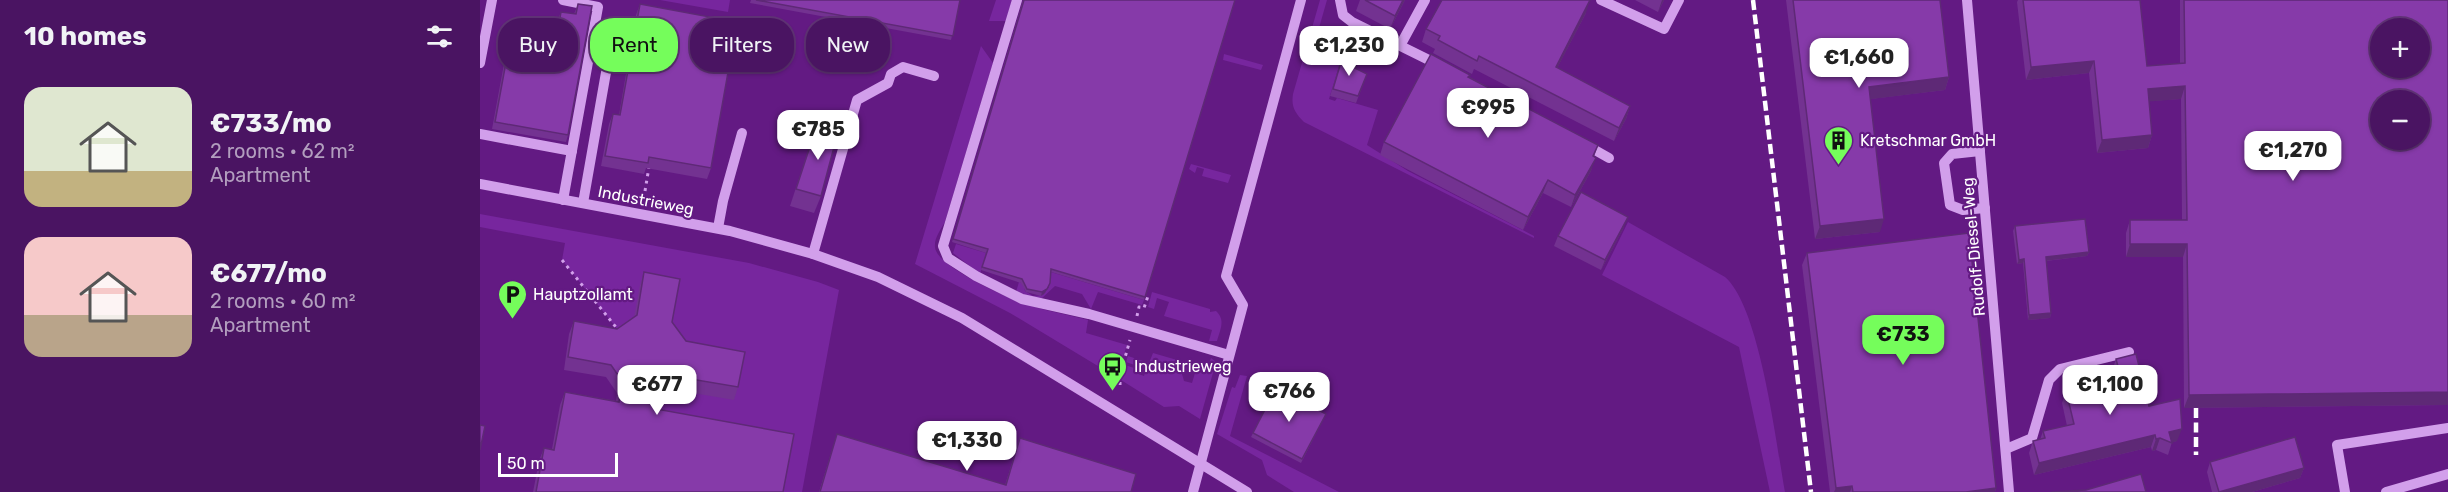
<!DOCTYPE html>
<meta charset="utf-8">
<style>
:root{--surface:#4a1462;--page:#54216b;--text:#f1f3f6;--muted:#b29ebe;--line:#613377;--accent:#75fd5b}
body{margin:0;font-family:Rubik,sans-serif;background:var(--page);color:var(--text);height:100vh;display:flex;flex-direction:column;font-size:22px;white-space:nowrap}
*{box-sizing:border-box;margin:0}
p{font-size:20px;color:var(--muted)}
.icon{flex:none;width:33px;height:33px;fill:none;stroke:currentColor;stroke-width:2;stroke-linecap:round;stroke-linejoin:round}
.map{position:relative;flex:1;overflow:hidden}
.sheet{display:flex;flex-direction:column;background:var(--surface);width:480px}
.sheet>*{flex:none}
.banner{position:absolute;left:18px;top:18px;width:570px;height:54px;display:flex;gap:12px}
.fabs{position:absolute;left:1890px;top:18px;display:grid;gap:12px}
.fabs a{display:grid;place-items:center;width:60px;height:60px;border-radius:50%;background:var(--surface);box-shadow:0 2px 4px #0004,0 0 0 2px var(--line);font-size:30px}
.scale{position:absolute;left:18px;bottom:15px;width:120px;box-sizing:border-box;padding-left:6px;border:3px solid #fff;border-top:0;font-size:16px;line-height:21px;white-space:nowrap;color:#fff;-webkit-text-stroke:4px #631a83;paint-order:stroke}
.price{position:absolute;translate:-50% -51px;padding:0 14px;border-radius:12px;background:#fff;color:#222;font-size:20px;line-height:39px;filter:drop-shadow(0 2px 3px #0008)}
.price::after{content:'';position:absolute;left:50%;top:36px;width:18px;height:14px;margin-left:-9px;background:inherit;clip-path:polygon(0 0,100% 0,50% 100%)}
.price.current{background:var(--accent);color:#111}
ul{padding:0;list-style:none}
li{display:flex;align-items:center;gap:18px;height:150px;padding:0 24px}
li span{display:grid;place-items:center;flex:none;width:168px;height:120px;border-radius:18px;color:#555}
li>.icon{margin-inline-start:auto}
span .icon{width:72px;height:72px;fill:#fffc;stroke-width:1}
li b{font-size:26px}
h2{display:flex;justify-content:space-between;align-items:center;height:72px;padding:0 24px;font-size:26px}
.pill{padding:0 21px;border-radius:24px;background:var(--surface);box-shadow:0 2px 4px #0004,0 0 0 2px var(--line);font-size:21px;line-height:54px}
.pill.current{background:var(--accent);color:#111}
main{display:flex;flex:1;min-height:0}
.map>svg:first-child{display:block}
.green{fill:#77269e}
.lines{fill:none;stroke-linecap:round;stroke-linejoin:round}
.path{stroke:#d29feb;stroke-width:3;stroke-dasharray:3 4.5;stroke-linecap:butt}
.minor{stroke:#d29feb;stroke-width:10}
.rail{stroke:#fff;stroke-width:4.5;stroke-dasharray:10 4.5;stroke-linecap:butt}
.wall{fill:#733291}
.shaded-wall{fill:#5e2976}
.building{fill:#863aa9;stroke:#5e2976;stroke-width:1.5;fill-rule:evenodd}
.labels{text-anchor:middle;stroke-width:4.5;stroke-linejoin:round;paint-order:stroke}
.poi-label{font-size:16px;fill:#fff;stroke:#631a83;text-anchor:start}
.street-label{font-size:16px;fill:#fff;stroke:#631a83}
</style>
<main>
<section class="sheet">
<h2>10 homes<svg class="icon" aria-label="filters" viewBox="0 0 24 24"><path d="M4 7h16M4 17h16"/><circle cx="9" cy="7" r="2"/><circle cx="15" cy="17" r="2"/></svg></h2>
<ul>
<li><span style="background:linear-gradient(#dfe7d0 70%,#c2b280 0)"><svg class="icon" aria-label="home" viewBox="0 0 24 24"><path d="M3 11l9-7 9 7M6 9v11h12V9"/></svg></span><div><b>€733/mo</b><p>2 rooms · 62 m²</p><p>Apartment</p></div></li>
<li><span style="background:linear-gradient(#f6c9c9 65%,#b9a48a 0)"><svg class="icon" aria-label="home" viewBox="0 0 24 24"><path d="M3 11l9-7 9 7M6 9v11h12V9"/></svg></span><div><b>€677/mo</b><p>2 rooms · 60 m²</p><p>Apartment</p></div></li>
</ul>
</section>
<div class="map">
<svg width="1968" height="492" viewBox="0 0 1968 492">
<rect width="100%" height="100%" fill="#631a83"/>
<g class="green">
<path d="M180,0h70l-2,12z"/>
<path d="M516,0h16l-6,21h-17z"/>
<path d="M840,0h7l-16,56 21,6 10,-29 8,-3 -21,69 6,2 2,-3 41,12 -11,35 41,26 126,65v2l-230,-116c-9,-9 -13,-15 -11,-28z"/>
<path d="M501,46l12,17 -48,159c-4,7 -11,16 -10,25 1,19 67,48 85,55 21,8 45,12 68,18l-2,13 41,12 -11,32 -106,-64 -95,-49z"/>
<path d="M744,54l39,11 -2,5 -38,-10z"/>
<path d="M711,164l40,11 -3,8 -26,-7 2,-7 -7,-2 -2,6 -6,-4z"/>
<path d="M0,214l269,49 69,19 21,8 -37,202h-22l-128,-70 -20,-94 -10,7 -60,-75 3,-17 -85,-16z"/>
<path d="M1148,222l97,55c35,30 51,166 60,215h-15l-31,-145 -137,-72z"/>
<path d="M476,244l30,9 -6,21 -27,-21z"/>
<path d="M544,264l120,36 -2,5 -44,-13 -7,17 -9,-15 -27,-8 -14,13h-3l-22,-7 3,-10 4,1 2,8 8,5 10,-1 6,-8z"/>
<path d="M672,292l58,17v3l6,-1c10,9 4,19 1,30h-8l3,-11 -48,-14 5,-14 -12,-4 -3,11 -6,-2z"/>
<path d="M673,353l24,7 -3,11 8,3 2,7 8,2 3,-10 -16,-5 2,-7 26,8 4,-11 5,4 -16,57 -21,-13 -15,1 -43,-27 4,-15 9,3 -1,4 11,4 2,-7 -20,-7 2,-6 21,7z"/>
<path d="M760,375l7,1 -17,60 109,56h-45l-27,-17 -5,-15 -45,-26 15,-47 3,1z"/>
</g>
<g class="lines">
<g class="path">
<path d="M165,191l4,-24"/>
<path d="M82,260l57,71"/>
<path d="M657,316l2,-9 5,1 4,-12 -3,-1"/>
<path d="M640,385v-10l10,-35"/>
</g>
<g class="minor">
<path d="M537,0l-74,246 5,12 28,18 46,23 67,15 140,41"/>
<path d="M860,0l3,15 9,7 89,44"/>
<path d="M1121,0l63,29 15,-29"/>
<path d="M1487,0l42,492"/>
<path d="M921,44l24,-44"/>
<path d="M0,63l12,-63"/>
<path d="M0,134l92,17"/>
<path d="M1106,145l23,13"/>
<path d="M1500,151l-28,3 -8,9 6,42 13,5 22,-2"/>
<path d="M0,184l250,47 83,23 65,23 84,41 285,174"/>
<path d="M83,200l35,-193 -35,-7"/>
<path d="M103,203l31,-176"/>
<path d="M238,228l5,-27 19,-68"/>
<path d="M333,254l44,-154 31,-17 3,-9 12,-7 31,9"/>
<path d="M1526,449l26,-11 17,-58 11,-11 69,-17"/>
<path d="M713,492l50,-187 -17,-29 75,-276"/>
<path d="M1865,492l-8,-47 111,-17"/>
<path d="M1906,492l62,-18"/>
</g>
<g class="rail">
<path d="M1273,0l58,492"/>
<path d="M1716,408v47"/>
</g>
</g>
<g class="wall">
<path d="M271,0h209l-9,40 -201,-37z"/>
<path d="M543,0h212l-91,300 -93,-28 -1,11 -5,10 -4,3 -15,-4 -5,-9 -40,-13 5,-17 -34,-11z"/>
<path d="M880,0h45l-15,29 -34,-18z"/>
<path d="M1155,0h29l-6,12z"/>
<path d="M1306,0h154l9,77 -4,13 -75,9 10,133 -65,7z"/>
<path d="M1538,0h122l7,66 33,-2v-64h268v405l-264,3 -1,-151h-57v-24l4,-13h52l-1,-121 -32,2 3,34 -4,13 -51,5 -8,-80 -63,7 -9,-78z"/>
<path d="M98,4l-10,131 -2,7 -74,-13 16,-87 3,-7 43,8 4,-24 3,-7 13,2z"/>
<path d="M160,4l71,164 -4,11 -61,-11 -2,6 -43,-8 8,-42 4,-10 6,1 17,-100z"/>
<path d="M1106,13l-29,55 73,38 -4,13 -12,22 -140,-72 -2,5 -39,-21 2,-4 -13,-7 4,-13z"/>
<path d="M861,60l26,14 -11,29 -26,-7z"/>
<path d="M989,77l129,68 -4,12 -3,14 -20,36 -28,-14 -20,37 -143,-75 4,-13z"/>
<path d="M331,142l10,54 -7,17 -24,-7z"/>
<path d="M1535,226l74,26 -2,4 -41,5 5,52 -1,5 -22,2 -5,-57 -6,1 -4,-33z"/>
<path d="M1144,227l-23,43 -47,-24 4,-10z"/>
<path d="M1327,253l189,235 -1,4h-165l-28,-227z"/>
<path d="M164,272l28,50 14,19 52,46 -4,13 -59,-10 -17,12 -2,7 127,83h-250l6,-31 5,-13 8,1 8,-44 5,-13 51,9 1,-8 -11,-16 -42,-7 5,-36 5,-13 43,8 17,-12 6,-32z"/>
<path d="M1636,359l33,47 28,35 -5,1 -4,13 -12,-5 -4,1 -1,-4 -117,28 -5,-22 4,-12 7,-1 3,-9 24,-5 -5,-23 4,-12 48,-11 -2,-9z"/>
<path d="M844,418l-23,45 -50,-26 2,-4z"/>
<path d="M357,434l168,51 15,-47 111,54h-312z"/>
<path d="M1730,462l94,6 -4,10 -48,14h-40l-5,-20z"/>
</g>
<g class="shaded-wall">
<path d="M923,0h2l-15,29 5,-13z"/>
<path d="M1110,0l-4,13 -35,67 5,-13z"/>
<path d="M1182,0h2l-6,12z"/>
<path d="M1614,61l-5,12 -63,7 5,-13z"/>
<path d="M1469,77l-4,13 -81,10 5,-13z"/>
<path d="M1705,86l-4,13 -38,3 5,-13z"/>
<path d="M1150,106l-4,13 -12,22 5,-13z"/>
<path d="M1672,135l-4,13 -51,5 5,-13z"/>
<path d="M1116,158l-5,13 -20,36 4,-12z"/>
<path d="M1068,180l-5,13 -20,37 5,-13z"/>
<path d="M1148,217l-4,10 -23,43 4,-10z"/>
<path d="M1404,219l-4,13 -65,7 5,-13z"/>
<path d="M1650,244h57l-4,13h-57z"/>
<path d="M1609,252l-2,4 -43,5 2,-4z"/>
<path d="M1544,259l-1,4 -6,1 2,-4z"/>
<path d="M570,283l-5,10 -4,3 1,-4z"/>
<path d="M1571,313l-1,5 -22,2 1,-5z"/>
<path d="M199,377l-4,13 -20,14 5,-13z"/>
<path d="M1968,392v13l-264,3 5,-13z"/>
<path d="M1702,429l-5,12 -6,2 -2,-11z"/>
<path d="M1675,435l-4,12 -117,28 5,-12z"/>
<path d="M1680,438l-4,12 -4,1 4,-12z"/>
<path d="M1824,468l-4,10 -48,14h-32z"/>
<path d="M1372,486l-2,6h-16l2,-4z"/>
<path d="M1516,488l-1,4h-29z"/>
</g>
<g class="building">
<path d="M276,0h204l-7,36z"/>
<path d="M544,0h211l-90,297 -94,-28 -1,14 -3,6 -5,3 -15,-3 -5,-10 -40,-12 6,-18 -35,-10z"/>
<path d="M885,0h38l-8,16z"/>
<path d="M962,0h148l-34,67 74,39 -11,22 -140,-72 -2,5 -39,-21 2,-4 -14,-7z"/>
<path d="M1313,0h147l9,77 -80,10 15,132 -64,7z"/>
<path d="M1543,0h117l7,66 38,-3 -1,-63h264v392l-259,3 -2,-151h-57v-24h57l-2,-134 -37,3 4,46 -50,5 -8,-79 -63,6zM1900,28h40v40h-40zM1900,100h40v40h-40z"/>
<path d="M98,4l14,2 -24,129 -73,-13 16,-87 44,8 6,-31 15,2z"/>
<path d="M160,4l97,18 -26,146 -62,-11 -1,6 -43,-7 8,-42 7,1z"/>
<path d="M864,52l13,7 -2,9 12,6 -9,22 -25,-7z"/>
<path d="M951,54l39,21 -2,2 130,68 -5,11 3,2 -21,37 -27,-15 -20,37 -144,-75z"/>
<path d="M337,125l21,7 -17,64 -25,-7z"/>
<path d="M1101,192l47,25 -23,43 -47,-24z"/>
<path d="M1605,219l4,33 -43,5 5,56 -22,2 -5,-56 -5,1 -4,-34z"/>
<path d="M1489,233l27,255 -30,4h-113l-1,-6 -16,2 -29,-235z"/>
<path d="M164,272l36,7 -8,43 14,19 59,11 -7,35 -59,-10 -19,14 -4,18 138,25 -11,58h-247l8,-44 10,2 11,-58 54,10 3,-21 -11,-16 -43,-8 6,-36 43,8 20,-14z"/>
<path d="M1656,354l13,52 31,-7 2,30 -13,3 3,11 -12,-5 -4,1 -1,-4 -116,28 -6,-22 12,-3 -2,-7 31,-7 -8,-33 55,-13 -5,-19z"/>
<path d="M796,388l50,26 -24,45 -49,-26z"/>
<path d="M0,425l5,1 -5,24z"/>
<path d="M357,434l169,51 14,-47 116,36 -5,18h-311z"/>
<path d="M1815,437l9,31 -85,24 -9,-30z"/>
<path d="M1661,474l5,18h-95l35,-2z"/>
</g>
<defs>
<symbol id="building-pin" viewBox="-11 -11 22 30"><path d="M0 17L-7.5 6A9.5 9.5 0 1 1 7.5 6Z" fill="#75fd5b" stroke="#631a83"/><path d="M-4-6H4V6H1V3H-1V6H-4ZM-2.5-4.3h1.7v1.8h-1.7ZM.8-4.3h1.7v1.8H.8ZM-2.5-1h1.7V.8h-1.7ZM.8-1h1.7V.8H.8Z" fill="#111"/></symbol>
<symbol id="parking-pin" viewBox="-11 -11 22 30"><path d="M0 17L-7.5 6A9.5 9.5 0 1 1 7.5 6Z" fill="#75fd5b" stroke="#631a83"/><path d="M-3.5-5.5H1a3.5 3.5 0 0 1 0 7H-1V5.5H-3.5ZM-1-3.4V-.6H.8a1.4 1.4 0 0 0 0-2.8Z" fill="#111"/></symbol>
<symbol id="bus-pin" viewBox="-11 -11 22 30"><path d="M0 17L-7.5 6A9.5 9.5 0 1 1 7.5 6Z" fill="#75fd5b" stroke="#631a83"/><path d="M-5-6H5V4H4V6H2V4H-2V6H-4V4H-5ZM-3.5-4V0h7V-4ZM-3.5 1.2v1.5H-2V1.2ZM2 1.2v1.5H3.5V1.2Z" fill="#111"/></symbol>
</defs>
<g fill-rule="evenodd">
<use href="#building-pin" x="1342" y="124" width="33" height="45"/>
<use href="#parking-pin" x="16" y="278" width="33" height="45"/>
<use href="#bus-pin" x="616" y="350" width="33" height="45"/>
</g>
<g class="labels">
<g class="poi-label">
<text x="1380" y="146">Kretschmar GmbH</text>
<text x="53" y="300">Hauptzollamt</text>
<text x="654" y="372">Industrieweg</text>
</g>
<g class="street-label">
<text transform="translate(166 200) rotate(11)" y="6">Industrieweg</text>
<text transform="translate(1493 247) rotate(-95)" y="6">Rudolf-Diesel-Weg</text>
</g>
</g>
</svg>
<div class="fabs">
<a>+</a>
<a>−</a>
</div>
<div class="scale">50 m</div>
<b class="price" style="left:869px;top:77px">€1,230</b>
<b class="price" style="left:1379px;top:89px">€1,660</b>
<b class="price" style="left:1008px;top:139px">€995</b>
<b class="price" style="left:338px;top:161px">€785</b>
<b class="price" style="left:1813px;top:182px">€1,270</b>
<b class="price current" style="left:1423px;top:366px">€733</b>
<b class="price" style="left:177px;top:416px">€677</b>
<b class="price" style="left:1630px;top:416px">€1,100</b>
<b class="price" style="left:809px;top:423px">€766</b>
<b class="price" style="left:487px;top:472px">€1,330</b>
<div class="banner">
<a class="pill">Buy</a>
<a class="pill current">Rent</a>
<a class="pill">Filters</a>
<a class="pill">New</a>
</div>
</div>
</main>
